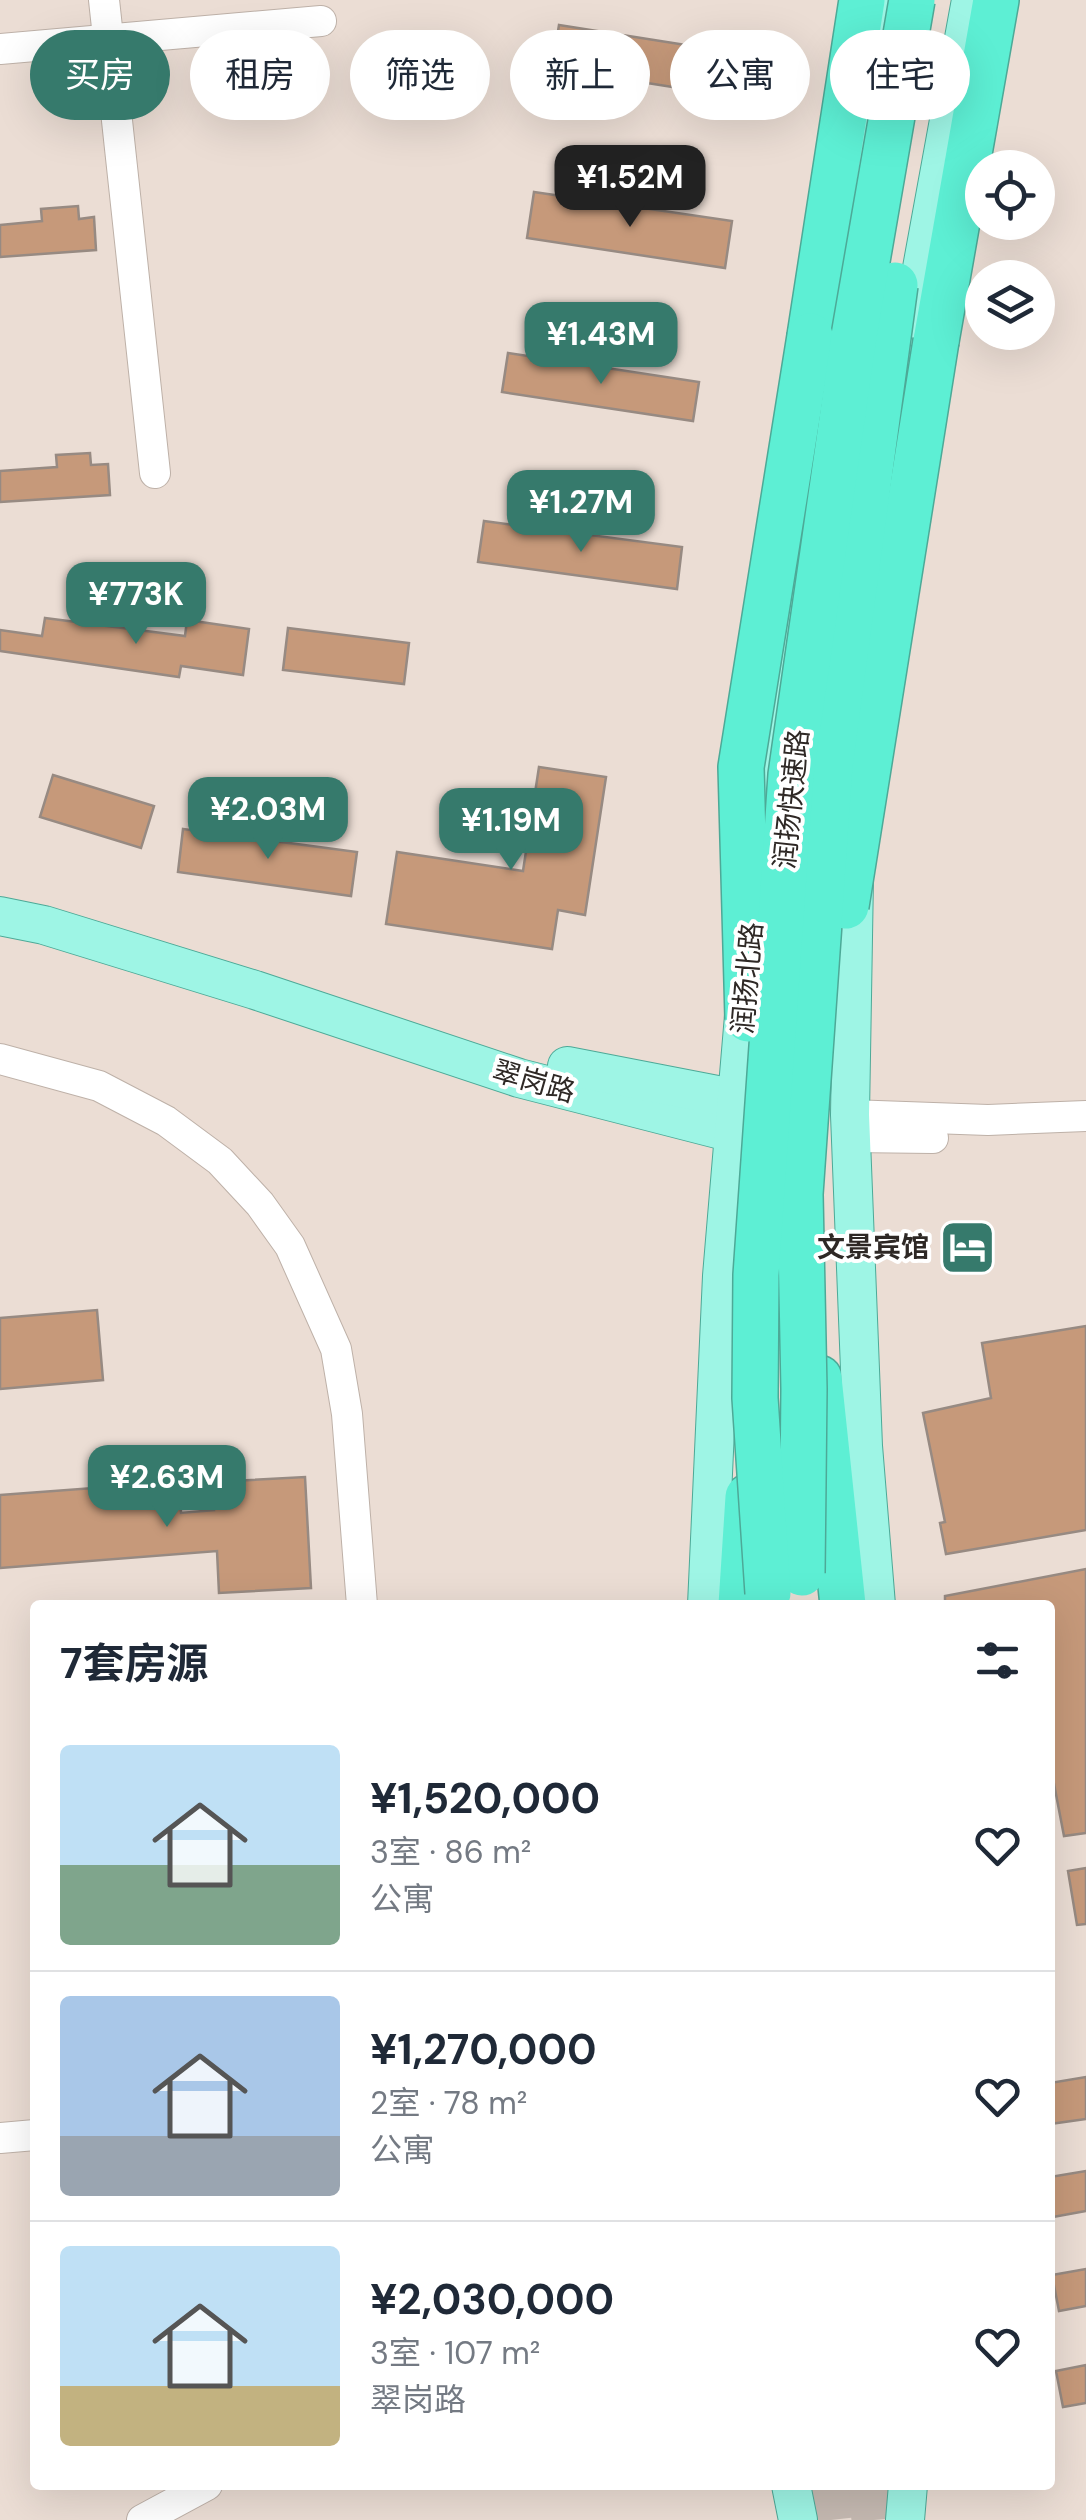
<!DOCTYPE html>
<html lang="zh">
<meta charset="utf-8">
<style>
:root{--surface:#fff;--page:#f2f2f3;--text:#1f2937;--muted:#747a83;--line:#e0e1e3;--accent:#367a6c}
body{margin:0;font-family:"DM Sans","Noto Sans SC",sans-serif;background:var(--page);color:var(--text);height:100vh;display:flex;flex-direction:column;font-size:38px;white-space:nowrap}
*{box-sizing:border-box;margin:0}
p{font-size:32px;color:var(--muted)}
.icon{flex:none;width:55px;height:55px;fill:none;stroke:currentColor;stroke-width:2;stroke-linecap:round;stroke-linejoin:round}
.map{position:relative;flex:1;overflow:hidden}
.sheet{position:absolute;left:30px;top:1600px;width:1025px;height:890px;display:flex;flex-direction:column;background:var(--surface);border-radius:10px;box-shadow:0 10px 40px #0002}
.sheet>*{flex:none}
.banner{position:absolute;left:30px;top:30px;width:1028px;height:90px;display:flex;gap:20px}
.controls{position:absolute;left:965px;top:150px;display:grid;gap:20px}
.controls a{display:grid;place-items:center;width:90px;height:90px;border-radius:50%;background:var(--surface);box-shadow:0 10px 40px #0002;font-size:50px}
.price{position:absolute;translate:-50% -85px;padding:0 22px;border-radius:20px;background:var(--accent);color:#fff;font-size:32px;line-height:65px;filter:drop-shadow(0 2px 5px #0008)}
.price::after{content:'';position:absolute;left:50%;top:60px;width:30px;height:22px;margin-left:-15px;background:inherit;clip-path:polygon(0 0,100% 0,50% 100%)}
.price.selected{background:#222;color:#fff}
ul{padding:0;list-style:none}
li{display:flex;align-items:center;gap:30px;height:250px;padding:0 30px}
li+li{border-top:2px solid var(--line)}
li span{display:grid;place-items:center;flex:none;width:280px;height:200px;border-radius:10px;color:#555}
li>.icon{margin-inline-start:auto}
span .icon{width:120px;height:120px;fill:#fffc;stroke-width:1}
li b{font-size:42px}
h2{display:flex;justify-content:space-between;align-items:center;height:120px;padding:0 30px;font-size:42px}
.pill{padding:0 35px;border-radius:45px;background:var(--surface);box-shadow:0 10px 40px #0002;font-size:35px;line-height:90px}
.pill.selected{background:var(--accent);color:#fff}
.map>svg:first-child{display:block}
.building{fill:#c6997a;stroke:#978a82;stroke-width:2.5}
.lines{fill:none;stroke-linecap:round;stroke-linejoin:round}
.highway-tunnel{stroke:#c5b9b1;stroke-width:45;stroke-dasharray:45 22;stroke-linecap:butt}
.minor-casing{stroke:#beb1a8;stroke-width:32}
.major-casing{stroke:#4da997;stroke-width:40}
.highway-casing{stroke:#4da997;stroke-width:48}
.minor{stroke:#fff;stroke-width:30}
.major{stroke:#9ef5e5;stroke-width:38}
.highway{stroke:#5defd4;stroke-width:45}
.highway-bridge-casing{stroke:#4da997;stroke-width:48;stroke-linecap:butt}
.highway-bridge{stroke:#5defd4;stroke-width:45}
.labels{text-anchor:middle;stroke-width:8;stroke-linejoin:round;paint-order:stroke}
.street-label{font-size:28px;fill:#2e2825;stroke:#fff}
.poi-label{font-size:28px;font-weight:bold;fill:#2e2825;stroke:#fff;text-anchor:end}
</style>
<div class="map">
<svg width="1086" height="2520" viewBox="0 0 1086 2520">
<rect width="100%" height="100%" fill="#ebddd4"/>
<g class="building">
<path d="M559,25l203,32 -7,43 -203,-32z"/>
<path d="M534,192l198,29 -7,47 -198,-30z"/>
<path d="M78,206l1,13 15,-2 2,33 -96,7v-32l42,-4 -1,-12z"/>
<path d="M508,353l191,29 -6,39 -191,-29z"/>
<path d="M90,453l1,12 17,-1 2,31 -110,7v-31l57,-4 -1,-12z"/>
<path d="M484,521l198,26 -5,42 -199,-27z"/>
<path d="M45,618l140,18 2,-16 62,9 -6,46 -62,-9 -2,11 -179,-26v-21l42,6z"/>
<path d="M288,628l121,15 -5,41 -121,-14z"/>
<path d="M539,767l67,10 -21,138 -27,-5 -6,39 -166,-25 11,-72 126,19z"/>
<path d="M53,775l101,31 -13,42 -101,-31z"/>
<path d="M183,829l174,23 -6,44 -173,-24z"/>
<path d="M97,1310l6,70 -103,9v-71z"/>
<path d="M1086,1326v204l-140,24 -6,-31 5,-1 -22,-109 68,-15 -9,-55z"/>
<path d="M305,1477l6,111 -92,5 -2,-42 -217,17v-73l160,-12 1,11 19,-1 1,20 33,-3 -1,-28z"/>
<path d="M1086,1569v264l-22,3 -14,-73v-158h-105v-9z"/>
<path d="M1086,1868v56l-9,1 -9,-54z"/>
<path d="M1086,2077v42l-36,5v-41z"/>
<path d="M1086,2171v40l-33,6 -3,-40z"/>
<path d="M1086,2269v37l-27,5 -7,-36z"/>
<path d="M1086,2365v38l-23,4 -7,-36z"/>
</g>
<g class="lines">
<g class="highway-tunnel">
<path d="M827,2485l4,35"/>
<path d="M871,2485l3,35"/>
</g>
<defs>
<g id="minor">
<path d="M104,0l51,473"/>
<path d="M0,49l321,-28"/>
<path d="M0,1059l99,27 67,35 54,40 40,43 30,42 46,103 11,65 15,191"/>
<path d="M850,1115l138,5 98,-4"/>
<path d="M851,1137l82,1"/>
<path d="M0,2138l35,-3"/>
<path d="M142,2520l65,-35"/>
</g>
<g id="major">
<path d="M844,269l41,-269"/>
<path d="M905,361l66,-361"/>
<path d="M760,833l6,-68 51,-328"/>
<path d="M854,878l-4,237 13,331 13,159"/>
<path d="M0,916l44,9 211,65 264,88 214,55 23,1"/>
<path d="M567,1066l191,37"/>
<path d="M707,1605l15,-329 24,-284"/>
<path d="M791,2485l7,35"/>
<path d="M905,2520l3,-35"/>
</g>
<g id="highway">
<path d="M810,336l52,-336"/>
<path d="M936,341l60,-341"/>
<path d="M819,1378l24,227"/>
<path d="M741,1605l7,-108"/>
</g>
</defs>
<use href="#minor" class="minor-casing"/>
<use href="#major" class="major-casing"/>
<use href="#highway" class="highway-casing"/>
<use href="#minor" class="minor"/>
<use href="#major" class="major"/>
<use href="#highway" class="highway"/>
<defs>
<g id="highway-bridge">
<path d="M846,906l90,-565"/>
<path d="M748,1019l-7,-252 69,-431"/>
<path d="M802,1573l2,-184 -4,-195 30,-428 65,-481"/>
<path d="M768,1593l-13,-195 1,-123 35,-500 63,-439 58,-336"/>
</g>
</defs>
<use href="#highway-bridge" class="highway-bridge-casing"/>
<use href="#highway-bridge" class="highway-bridge"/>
</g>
<defs>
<symbol id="hotel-square" viewBox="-11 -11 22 22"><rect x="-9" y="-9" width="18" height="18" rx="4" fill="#367a6c" stroke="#fff"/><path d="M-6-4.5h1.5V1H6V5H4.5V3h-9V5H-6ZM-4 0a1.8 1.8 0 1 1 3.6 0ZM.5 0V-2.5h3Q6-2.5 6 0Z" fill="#fff"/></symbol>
</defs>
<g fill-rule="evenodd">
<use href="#hotel-square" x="936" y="1216" width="63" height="63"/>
</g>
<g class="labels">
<g class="street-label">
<text transform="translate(791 799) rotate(-84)" y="10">润扬快速路</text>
<text transform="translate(747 978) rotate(-85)" y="10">润扬北路</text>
<text transform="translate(534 1081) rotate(16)" y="10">翠岗路</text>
</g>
<g class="poi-label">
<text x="929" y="1257">文景宾馆</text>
</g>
</g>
</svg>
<div class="controls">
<a><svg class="icon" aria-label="locate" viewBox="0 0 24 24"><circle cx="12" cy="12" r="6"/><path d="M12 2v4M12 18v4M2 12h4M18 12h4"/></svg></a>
<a><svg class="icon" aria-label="layers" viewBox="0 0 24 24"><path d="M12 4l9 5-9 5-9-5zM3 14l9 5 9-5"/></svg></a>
</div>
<b class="price selected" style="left:630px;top:230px">¥1.52M</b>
<b class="price" style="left:601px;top:387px">¥1.43M</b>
<b class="price" style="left:581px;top:555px">¥1.27M</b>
<b class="price" style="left:136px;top:647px">¥773K</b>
<b class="price" style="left:268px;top:862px">¥2.03M</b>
<b class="price" style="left:511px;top:873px">¥1.19M</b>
<b class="price" style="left:167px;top:1530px">¥2.63M</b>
<div class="banner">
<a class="pill selected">买房</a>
<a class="pill">租房</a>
<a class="pill">筛选</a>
<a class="pill">新上</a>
<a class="pill">公寓</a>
<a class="pill">住宅</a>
</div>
<section class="sheet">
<h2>7套房源<svg class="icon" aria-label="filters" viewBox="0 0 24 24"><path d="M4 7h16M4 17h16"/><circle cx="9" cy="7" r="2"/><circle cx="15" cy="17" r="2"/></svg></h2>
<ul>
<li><span style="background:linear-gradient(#bfe0f5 60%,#7fa58c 0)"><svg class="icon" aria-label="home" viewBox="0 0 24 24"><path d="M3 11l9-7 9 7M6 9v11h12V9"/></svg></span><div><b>¥1,520,000</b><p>3室 · 86 m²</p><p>公寓</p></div><svg class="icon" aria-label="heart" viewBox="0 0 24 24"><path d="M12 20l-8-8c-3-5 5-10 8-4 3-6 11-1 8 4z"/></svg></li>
<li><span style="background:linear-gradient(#a9c7e8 70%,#9aa5b1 0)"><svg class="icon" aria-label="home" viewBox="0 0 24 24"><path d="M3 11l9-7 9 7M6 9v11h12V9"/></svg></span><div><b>¥1,270,000</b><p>2室 · 78 m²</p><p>公寓</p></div><svg class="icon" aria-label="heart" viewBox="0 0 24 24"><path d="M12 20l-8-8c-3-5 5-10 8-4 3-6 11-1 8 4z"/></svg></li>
<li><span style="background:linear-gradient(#bfe0f5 70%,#c2b280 0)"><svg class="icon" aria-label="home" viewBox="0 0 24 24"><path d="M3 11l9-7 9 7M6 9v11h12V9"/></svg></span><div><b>¥2,030,000</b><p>3室 · 107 m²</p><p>翠岗路</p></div><svg class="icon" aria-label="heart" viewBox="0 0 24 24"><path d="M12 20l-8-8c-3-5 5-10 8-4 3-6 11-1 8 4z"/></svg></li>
</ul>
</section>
</div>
